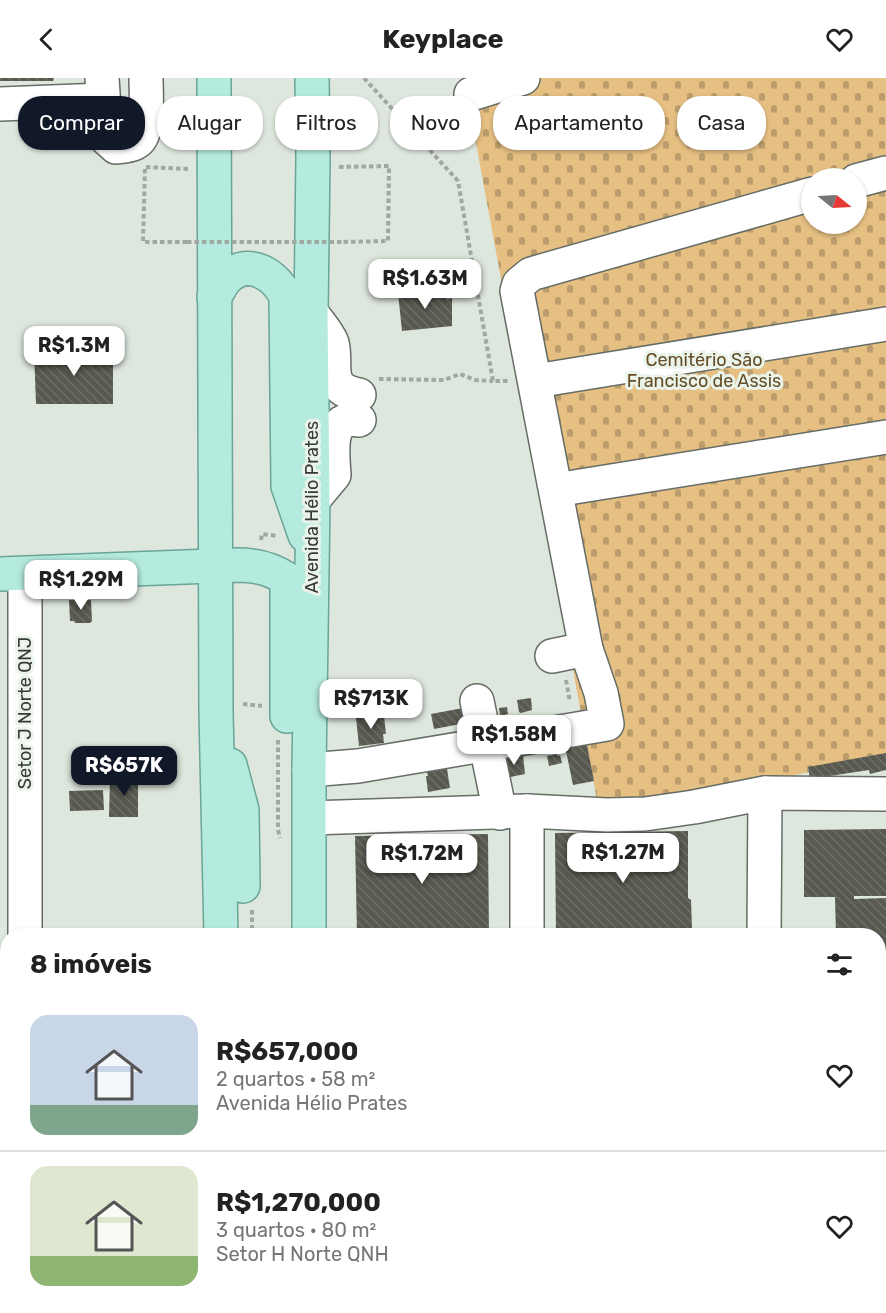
<!DOCTYPE html>
<html lang="pt">
<meta charset="utf-8">
<style>
:root{--surface:#fff;--page:#f6f6f6;--text:#222;--muted:#767676;--line:#e0e0e0;--accent:#111827}
body{margin:0;font-family:Rubik,sans-serif;background:var(--page);color:var(--text);height:100vh;display:flex;flex-direction:column;font-size:22px;white-space:nowrap}
*{box-sizing:border-box;margin:0}
p{font-size:20px;color:var(--muted)}
.icon{flex:none;width:33px;height:33px;fill:none;stroke:currentColor;stroke-width:2;stroke-linecap:round;stroke-linejoin:round}
.map{position:relative;flex:1;overflow:hidden}
.details{position:absolute;left:0px;top:850px;width:886px;height:386px;display:flex;flex-direction:column;background:var(--surface);border-radius:24px 24px 0 0;box-shadow:0 2px 4px #0004}
.details>*{flex:none}
.hud{position:absolute;left:18px;top:18px;width:850px;height:54px;display:flex;gap:12px}
.needle{width:39px;rotate:108deg}
.tools{position:absolute;left:801px;top:90px;display:grid;gap:12px}
.tools a{display:grid;place-items:center;width:66px;height:66px;border-radius:50%;background:var(--surface);box-shadow:0 2px 4px #0004;font-size:30px}
.price{position:absolute;translate:-50% -51px;padding:0 14px;border-radius:12px;background:#fff;color:#222;font-size:20px;line-height:39px;filter:drop-shadow(0 2px 3px #0008)}
.price::after{content:'';position:absolute;left:50%;top:36px;width:18px;height:14px;margin-left:-9px;background:inherit;clip-path:polygon(0 0,100% 0,50% 100%)}
.price.selected{background:var(--accent);color:#fff}
ul{padding:0;list-style:none}
li{display:flex;align-items:center;gap:18px;height:150px;padding:0 30px}
li+li{border-top:2px solid var(--line)}
li span{display:grid;place-items:center;flex:none;width:168px;height:120px;border-radius:18px;color:#555}
li>.icon{margin-inline-start:auto}
span .icon{width:72px;height:72px;fill:#fffc;stroke-width:1}
li b{font-size:26px}
h2{display:flex;justify-content:space-between;align-items:center;height:72px;padding:0 30px;font-size:26px}
.tag{padding:0 21px;border-radius:24px;background:var(--surface);box-shadow:0 2px 4px #0004;font-size:21px;line-height:54px}
.tag.selected{background:var(--accent);color:#fff}
header{display:flex;justify-content:space-between;align-items:center;height:78px;padding:0 30px;background:var(--surface);font-size:27px;font-weight:700}
.map>svg:first-child{display:block}
.cemetery{fill:url(#cemetery-stones);fill-rule:evenodd}
.building{fill:url(#building-back-hatch)}
.lines{fill:none;stroke-linecap:round;stroke-linejoin:round}
.minor-casing{stroke:#666d65;stroke-width:36}
.major-casing{stroke:#69a496;stroke-width:36}
.path{stroke:#a1a8a1;stroke-width:4;stroke-dasharray:4.5 3;stroke-linecap:butt}
.minor{stroke:#fff;stroke-width:33}
.major{stroke:#b5ebdf;stroke-width:33}
.path-bridge{stroke:#a1a8a1;stroke-width:4;stroke-dasharray:4.5 3;stroke-linecap:butt}
.labels{text-anchor:middle;stroke-width:6;stroke-linejoin:round;paint-order:stroke}
.park-label{font-size:18px;fill:#644d26;stroke:#ebf4eb}
.street-label{font-size:18px;fill:#363936;stroke:#ebf4eb}
</style>
<header><svg class="icon" aria-label="back" viewBox="0 0 24 24"><path d="M15 5l-7 7 7 7"/></svg>Keyplace<svg class="icon" aria-label="heart" viewBox="0 0 24 24"><path d="M12 20l-8-8c-3-5 5-10 8-4 3-6 11-1 8 4z"/></svg></header>
<div class="map">
<svg width="886" height="1235" viewBox="0 0 886 1235">
<defs>
<pattern id="cemetery-stones" width="16" height="16" patternUnits="userSpaceOnUse" patternTransform="scale(1.5)"><rect width="16" height="16" fill="#e6bf83"/><path d="M2 7V4a2 2 0 0 1 4 0v3zM10 15v-3a2 2 0 0 1 4 0v3z" fill="#bb9c6c"/></pattern>
<pattern id="building-back-hatch" width="6" height="6" patternUnits="userSpaceOnUse" patternTransform="scale(1.5)"><rect width="6" height="6" fill="#58594f"/><path d="M-1 5l2 2M0 0l6 6M5-1l2 2" fill="none" stroke="#6d6e66"/></pattern>
</defs>
<rect width="100%" height="100%" fill="#dee7de"/>
<path class="cemetery" d="M464,0h422v680l-287,53zM812,100h44v46h-44z"/>
<g class="building">
<path d="M0,0h54l-1,3h-53z"/>
<path d="M446,210l1,11 5,-1v28l-50,5 -4,-38z"/>
<path d="M34,272h79v54h-77z"/>
<path d="M69,522h22l1,21 -2,2h-15l-1,-2h-4z"/>
<path d="M531,620l1,12 -11,3 -2,-1 -2,-12z"/>
<path d="M507,629l1,7 -8,2 -1,-8z"/>
<path d="M463,630l3,15 -32,6 -3,-15z"/>
<path d="M384,638l2,18h-3l1,9 -25,3 -3,-28z"/>
<path d="M586,662l8,41 -21,4 -8,-39z"/>
<path d="M886,675v17l-16,4 -1,-4 -59,9 -2,-12z"/>
<path d="M557,676l1,2 2,-1 2,8 -13,3 -2,-10z"/>
<path d="M523,677l2,19 -20,4 -2,-19z"/>
<path d="M447,691l3,19 -22,4 -2,-16h2l-1,-4z"/>
<path d="M138,699v40h-29l1,-39z"/>
<path d="M103,712l1,20 -34,1 -1,-20z"/>
<path d="M886,751v67h-32v3l32,-1v63h-7v-25h-43l-1,-39h-31v-67z"/>
<path d="M688,753v67l3,2 1,29 -4,2 1,5h-133l-1,-103z"/>
<path d="M488,756l1,102h-132l-2,-100z"/>
<rect x="879" y="887" width="7" height="263"/>
<rect x="532" y="1228" width="25" height="7"/>
</g>
<g class="lines">
<defs>
<g id="minor">
<path d="M102,0l4,60 10,9c8,-1 17,-1 23,-7 10,-10 7,-47 7,-62"/>
<path d="M471,16l52,-16"/>
<path d="M0,26l103,-4"/>
<path d="M856,103l30,-8"/>
<path d="M311,234c6,9 17,20 21,31 6,20 -9,46 27,52"/>
<path d="M548,301l338,-55"/>
<path d="M568,410l318,-51"/>
<path d="M313,422l21,-25c-1,-20 -8,-61 25,-55"/>
<path d="M552,578l34,-7"/>
<path d="M477,623l23,112"/>
<path d="M309,692l49,-4 249,-42 -6,-31 -15,-44 -69,-358 2,-7 12,-10 281,-80"/>
<path d="M527,733v125"/>
<path d="M310,740l217,-7 80,4 38,-1 49,-7 71,-14 121,1"/>
<path d="M25,858v-361"/>
<path d="M764,858l1,-143"/>
<path d="M0,921h8"/>
<path d="M0,1125h8"/>
<path d="M879,1199h7"/>
<path d="M27,1228v7"/>
<path d="M262,1235l18,-7"/>
<path d="M485,1235l1,-7"/>
</g>
<g id="major">
<path d="M214,0l2,633 5,225"/>
<path d="M214,219c5,-6 8,-15 14,-20 21,-20 49,-1 58,20l2,189 17,49"/>
<path d="M0,496l238,-9c19,0 33,4 49,14v137"/>
<path d="M230,687l12,45 1,76"/>
<path d="M309,858v-166l4,-270 -2,-188 2,-154 -1,-80"/>
<path d="M220,1235v-7"/>
<path d="M312,1235v-7"/>
</g>
</defs>
<use href="#minor" class="minor-casing"/>
<use href="#major" class="major-casing"/>
<g class="path">
<path d="M364,0l94,103 35,200h15"/>
<path d="M339,89l50,-1 -1,75 -46,1"/>
<path d="M187,164h-44l2,-75 43,2"/>
<path d="M379,301l65,1 16,-6 15,6 18,1"/>
<path d="M261,462l1,-6 16,2"/>
<path d="M566,602l4,22"/>
<path d="M243,626l19,2"/>
<path d="M278,662v90l2,8"/>
<path d="M252,832v26"/>
<path d="M377,1228l1,7"/>
</g>
<use href="#minor" class="minor"/>
<use href="#major" class="major"/>
<path class="path-bridge" d="M187,164h155"/>
</g>
<g class="labels">
<g class="park-label">
<text x="704" y="288">Cemitério São<tspan x="704" dy="21">Francisco de Assis</tspan></text>
</g>
<g class="street-label">
<text transform="translate(312 429) rotate(-90)" y="6">Avenida Hélio Prates</text>
<text transform="translate(25 635) rotate(-90)" y="6">Setor J Norte QNJ</text>
</g>
</g>
</svg>
<div class="tools">
<a><svg class="needle" viewBox="-14 -14 28 28"><path d="M0-13l5 13h-10z" fill="#e53935"/><path d="M0 13l5-13h-10z" fill="#767676"/></svg></a>
</div>
<b class="price" style="left:425px;top:232px">R$1.63M</b>
<b class="price" style="left:74px;top:299px">R$1.3M</b>
<b class="price" style="left:81px;top:533px">R$1.29M</b>
<b class="price" style="left:371px;top:652px">R$713K</b>
<b class="price" style="left:514px;top:688px">R$1.58M</b>
<b class="price selected" style="left:124px;top:719px">R$657K</b>
<b class="price" style="left:623px;top:806px">R$1.27M</b>
<b class="price" style="left:422px;top:807px">R$1.72M</b>
<div class="hud">
<a class="tag selected">Comprar</a>
<a class="tag">Alugar</a>
<a class="tag">Filtros</a>
<a class="tag">Novo</a>
<a class="tag">Apartamento</a>
<a class="tag">Casa</a>
</div>
<section class="details">
<h2>8 imóveis<svg class="icon" aria-label="filters" viewBox="0 0 24 24"><path d="M4 7h16M4 17h16"/><circle cx="9" cy="7" r="2"/><circle cx="15" cy="17" r="2"/></svg></h2>
<ul>
<li><span style="background:linear-gradient(#c9d6e8 75%,#7fa58c 0)"><svg class="icon" aria-label="home" viewBox="0 0 24 24"><path d="M3 11l9-7 9 7M6 9v11h12V9"/></svg></span><div><b>R$657,000</b><p>2 quartos · 58 m²</p><p>Avenida Hélio Prates</p></div><svg class="icon" aria-label="heart" viewBox="0 0 24 24"><path d="M12 20l-8-8c-3-5 5-10 8-4 3-6 11-1 8 4z"/></svg></li>
<li><span style="background:linear-gradient(#dfe7d0 75%,#8fb573 0)"><svg class="icon" aria-label="home" viewBox="0 0 24 24"><path d="M3 11l9-7 9 7M6 9v11h12V9"/></svg></span><div><b>R$1,270,000</b><p>3 quartos · 80 m²</p><p>Setor H Norte QNH</p></div><svg class="icon" aria-label="heart" viewBox="0 0 24 24"><path d="M12 20l-8-8c-3-5 5-10 8-4 3-6 11-1 8 4z"/></svg></li>
</ul>
</section>
</div>
